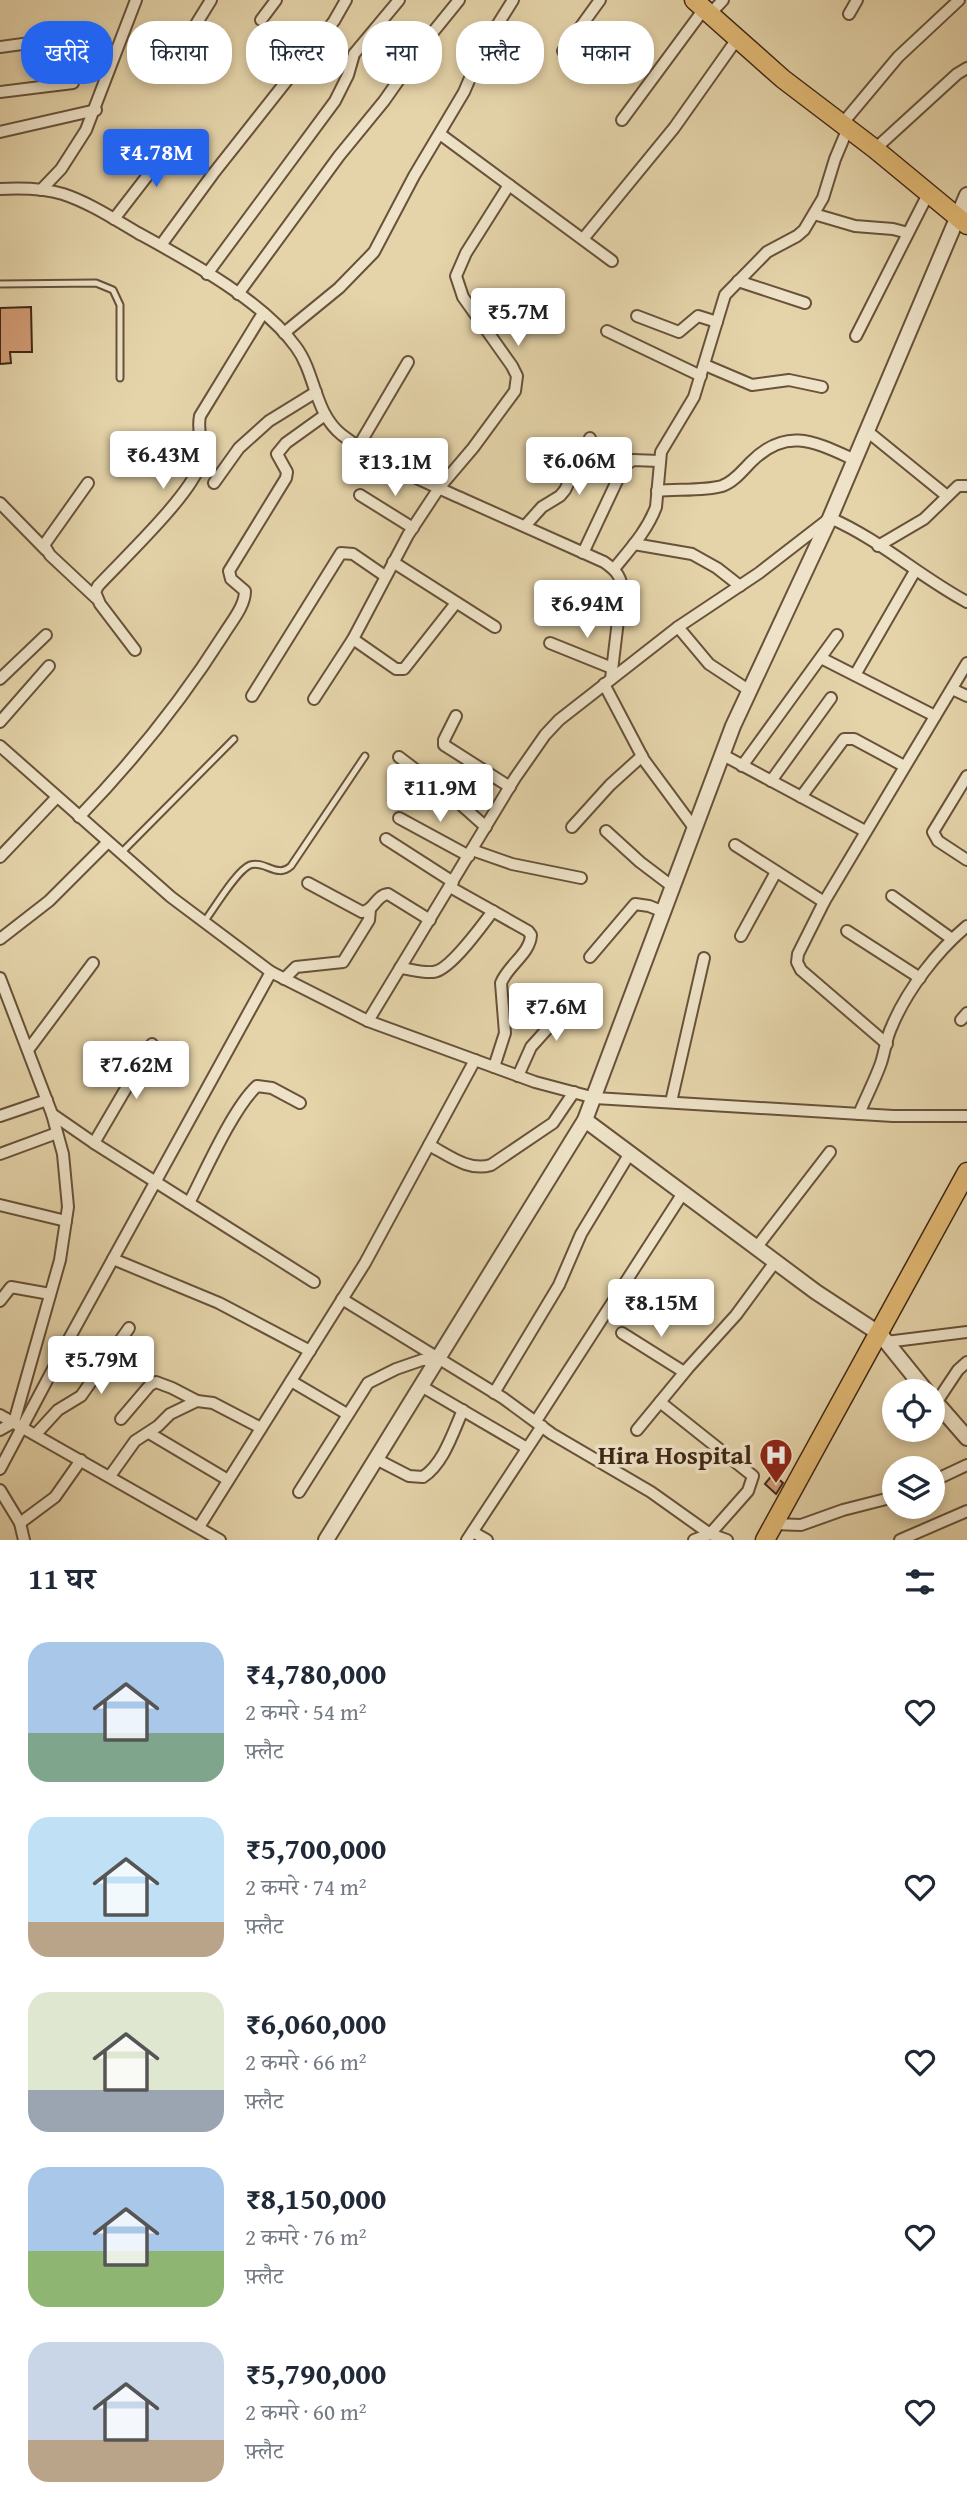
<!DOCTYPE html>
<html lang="hi">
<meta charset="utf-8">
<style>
:root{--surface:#fff;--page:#f6f6f7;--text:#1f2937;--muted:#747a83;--accent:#2563eb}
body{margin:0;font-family:"Gentium Book Plus","Noto Serif Devanagari",serif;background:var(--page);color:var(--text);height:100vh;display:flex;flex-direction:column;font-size:26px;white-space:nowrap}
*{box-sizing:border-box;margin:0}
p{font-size:23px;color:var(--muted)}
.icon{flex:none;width:38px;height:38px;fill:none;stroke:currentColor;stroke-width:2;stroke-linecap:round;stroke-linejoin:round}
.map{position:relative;height:1540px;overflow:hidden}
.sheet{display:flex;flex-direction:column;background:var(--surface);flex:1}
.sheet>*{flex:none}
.guide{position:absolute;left:21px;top:21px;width:926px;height:63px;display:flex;gap:14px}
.tools{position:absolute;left:882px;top:1379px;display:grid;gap:14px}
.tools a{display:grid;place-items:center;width:63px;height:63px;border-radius:50%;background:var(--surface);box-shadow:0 4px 10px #0003;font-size:35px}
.price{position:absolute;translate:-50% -60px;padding:0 16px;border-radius:7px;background:#fff;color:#222;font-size:23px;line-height:46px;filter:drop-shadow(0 2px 4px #0008)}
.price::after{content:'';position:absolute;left:50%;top:42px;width:21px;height:16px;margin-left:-10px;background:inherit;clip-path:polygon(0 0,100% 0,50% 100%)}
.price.active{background:var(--accent);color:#fff}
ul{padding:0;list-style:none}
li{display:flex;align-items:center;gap:21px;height:175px;padding:0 28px}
li span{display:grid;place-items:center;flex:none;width:196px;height:140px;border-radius:21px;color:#555}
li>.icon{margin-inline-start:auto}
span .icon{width:84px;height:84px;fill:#fffc;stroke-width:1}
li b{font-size:30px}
h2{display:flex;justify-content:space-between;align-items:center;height:84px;padding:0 28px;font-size:30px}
.chip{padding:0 24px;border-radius:28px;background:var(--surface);box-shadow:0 4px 10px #0003;font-size:24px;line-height:63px}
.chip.active{background:var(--accent);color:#fff}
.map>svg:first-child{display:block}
.building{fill:#d39d76;stroke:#3f2715;stroke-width:2}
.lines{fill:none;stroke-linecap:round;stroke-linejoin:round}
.service-casing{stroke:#68523a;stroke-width:9}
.minor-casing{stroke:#68523a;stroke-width:14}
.tertiary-casing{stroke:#68523a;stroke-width:18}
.primary-casing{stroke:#3f2715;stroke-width:21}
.service{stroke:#eee3c8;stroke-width:5}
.minor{stroke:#eee3c8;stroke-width:10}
.tertiary{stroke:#eee3c8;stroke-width:14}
.primary{stroke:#e2ba75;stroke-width:18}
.labels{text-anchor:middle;stroke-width:7;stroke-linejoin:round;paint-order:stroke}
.poi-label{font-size:26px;font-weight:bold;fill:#3f2715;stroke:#eee3c8;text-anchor:end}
</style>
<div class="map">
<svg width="967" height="1540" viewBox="0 0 967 1540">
<rect width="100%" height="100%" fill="#e5d4aa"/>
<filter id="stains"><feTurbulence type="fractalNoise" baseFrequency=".00286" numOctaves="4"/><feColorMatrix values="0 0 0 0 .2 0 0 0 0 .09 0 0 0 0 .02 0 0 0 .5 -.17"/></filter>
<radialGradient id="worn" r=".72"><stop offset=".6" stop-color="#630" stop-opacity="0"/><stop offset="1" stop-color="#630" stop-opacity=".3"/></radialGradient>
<g class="building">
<path d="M31,307l1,45h-22l1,11 -11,1v-56z"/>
<path d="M773,1474l10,9 -7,11 -11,-10z"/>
</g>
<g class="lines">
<defs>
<g id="service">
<path d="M0,284l96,-1 17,7 7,15v73"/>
<path d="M121,853l113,-114"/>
<path d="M204,922c10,-13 32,-51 46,-57 15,-5 27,14 41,1l74,-110"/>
</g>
<g id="minor">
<path d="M710,14l13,-14"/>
<path d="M849,14l8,-14"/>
<path d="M261,20l15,-20"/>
<path d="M0,47l74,-10"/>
<path d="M563,51l37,-51"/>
<path d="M164,76l47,-76"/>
<path d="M0,92l73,-9"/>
<path d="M622,120l82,-111"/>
<path d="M842,124l56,-67 61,-57"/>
<path d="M0,132l96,-22"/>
<path d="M440,134l172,127"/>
<path d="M875,149l82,-75 10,-6"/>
<path d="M0,189c21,-1 43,-1 63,5 27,9 51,25 75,39 51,28 124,67 158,114 20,27 18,66 46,88 35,27 81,46 121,64 47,21 94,42 141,63 10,7 16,12 18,25l-11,92"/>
<path d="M41,190l20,-21 25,-39 50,-130"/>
<path d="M814,214l41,12 38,3 15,4"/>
<path d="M114,219l61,-79"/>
<path d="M583,239l91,-111 63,-89"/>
<path d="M161,245l52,-71 121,-153 12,-21"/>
<path d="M207,274l128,-173 13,-26 6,-21 45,-54"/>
<path d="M738,281l67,22"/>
<path d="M238,294l101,-138 45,-55 45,-64 30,-37"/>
<path d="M637,316l42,16 19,-16 19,6"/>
<path d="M607,331l94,45"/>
<path d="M284,333l55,-45 35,-36 40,-76 50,-84 19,-44 30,-48"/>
<path d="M856,336l72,-142"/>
<path d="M705,365l47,20 37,-5 33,7"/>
<path d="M867,431l80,65"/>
<path d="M358,447l50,-85"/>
<path d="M88,483l-44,62 6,10 46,43"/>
<path d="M214,483l25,-35 30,-27 47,-29"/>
<path d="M657,491c19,-2 48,0 65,-5 12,-4 21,-16 29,-24 36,-36 64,-20 104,-2"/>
<path d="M360,495l53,33"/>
<path d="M0,503l46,47"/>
<path d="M525,526l17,-19 18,-11 5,-6 25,-52"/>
<path d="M634,544l58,10 25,14 23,18"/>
<path d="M878,546l46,-27 34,-33h9"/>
<path d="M583,553l41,-87 9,-6 26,1"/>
<path d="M393,562l102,65"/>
<path d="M614,569c16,-20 33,-38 42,-62l5,-55 33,-55 31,-102 42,-43 30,-16 7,-6 19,-32 12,-39 13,-31"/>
<path d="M678,627l31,37 41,27"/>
<path d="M353,639l43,30h8l52,-66"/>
<path d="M550,643l62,25"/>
<path d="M135,650l-35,-46 -5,-12 3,-6c24,-26 93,-91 102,-122 6,-19 -4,-30 0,-48l63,-103"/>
<path d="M821,658l114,58"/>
<path d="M855,675l60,-104"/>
<path d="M0,679l46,-44"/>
<path d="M604,684l40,76 51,69"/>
<path d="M952,689l15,7"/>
<path d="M252,696l89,-143 12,1 32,22"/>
<path d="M314,699l39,-60 55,-104 31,-47 34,-40 42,-57 2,-15 -5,-10 -49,-69 -7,-21 10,-23 43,-68"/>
<path d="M456,716l-12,24v5l66,42"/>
<path d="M0,722l49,-56"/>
<path d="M0,746l171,151 100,75 97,49 167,61 60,16 298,18h74"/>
<path d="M723,755l142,76"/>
<path d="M399,757l59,45 28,25"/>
<path d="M742,766l95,-131"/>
<path d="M967,776l-34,56 5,9 29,19"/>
<path d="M771,781l60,-83"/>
<path d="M801,797l43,-58h10l50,27"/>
<path d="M79,817c56,-58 102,-115 145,-183 8,-13 21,-28 21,-43l-14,-12 -2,-8 57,-93 1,-6 -10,-18 9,-11 39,-28"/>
<path d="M399,818l70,38"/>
<path d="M572,827l38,-42 32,-29"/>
<path d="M606,831l34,31 33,25"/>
<path d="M386,839l67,43"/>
<path d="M735,845l89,57"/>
<path d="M472,850l40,14 69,14"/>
<path d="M0,857l57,-60"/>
<path d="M308,883l54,29c12,-1 14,-17 26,-18l42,26"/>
<path d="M450,887l78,44 3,4c-1,19 -23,30 -30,48l4,50 -11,34"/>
<path d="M892,896l60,43"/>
<path d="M847,931l73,47"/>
<path d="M741,936l35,-64"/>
<path d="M0,939l49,-38 59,-59"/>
<path d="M590,957l45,-53 14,2 15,6"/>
<path d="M400,968c10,1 22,5 33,4 17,-1 49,-47 60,-61"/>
<path d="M0,978l52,136 11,40 5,53 -8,53 -46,162 -14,8"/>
<path d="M284,979l12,-12 47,-5 26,-42 1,-11"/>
<path d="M961,1020l6,-7"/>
<path d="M368,1021l147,-243 30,-43 14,-15 119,-93 81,-54 71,-55c49,21 90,59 137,84"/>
<path d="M887,1044l-86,-74 -4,-8 1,-8 26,-52 143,-239"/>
<path d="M28,1050l65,-87"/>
<path d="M518,1076l13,-29 44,-49"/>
<path d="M671,1102l33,-144"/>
<path d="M52,1114l42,29 220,139"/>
<path d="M859,1114c7,-17 16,-34 22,-51 4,-12 5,-25 11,-37 15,-36 45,-75 75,-100"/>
<path d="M0,1116l47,-16"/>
<path d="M94,1143l58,-99"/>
<path d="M429,1145c19,10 40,27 62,20l62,-42 21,-31"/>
<path d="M0,1154l57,-21"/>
<path d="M189,1203c16,-31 44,-95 68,-117l15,2 28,15"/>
<path d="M0,1205l66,16"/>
<path d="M756,1248l74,-96"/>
<path d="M113,1259l106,44 91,48"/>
<path d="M342,1299l161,99 49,36 99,58 59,42 38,-43 5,-15 -93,-74"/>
<path d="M0,1301l11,-14 39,7"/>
<path d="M622,1333l62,39"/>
<path d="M886,1342l81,-10"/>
<path d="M291,1381l56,33"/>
<path d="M421,1386l106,62"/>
<path d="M494,1393l65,-108 22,-51 49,-81"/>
<path d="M936,1403l22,-33 9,-8"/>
<path d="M0,1415l220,125"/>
<path d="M121,1419l29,-34 6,-3 16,6 25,13"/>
<path d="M536,1421l147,-228"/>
<path d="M637,1430l51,-62 48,-53 39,-53"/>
<path d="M149,1433l79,47"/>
<path d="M36,1434l22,-24 23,-14 48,-68"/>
<path d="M376,1459l33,17 14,1c21,-14 30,-45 40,-67"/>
<path d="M0,1469l70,-132 201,-365"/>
<path d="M110,1476l25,-35 23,-15 12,-12 27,-13 16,2 48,25"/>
<path d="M933,1481l34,-16"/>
<path d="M0,1490l20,33 4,17"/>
<path d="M299,1492l69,-109 28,-14 26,-9h15"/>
<path d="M20,1523l35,-26 26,-37"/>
<path d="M774,1524l27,1 42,-15 51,-13"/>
<path d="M199,1527l166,-264 110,-203"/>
<path d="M473,1532l14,8"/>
<path d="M467,1540l75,-114"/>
<path d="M694,1540l16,-6 17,6"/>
<path d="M900,1540l67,-29"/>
</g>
<g id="tertiary">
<path d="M585,1120l231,172 64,42 46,57"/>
<path d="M933,1399l34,39"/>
<path d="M326,1540l259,-420 148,-394 97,-208 137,-323"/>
</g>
<g id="primary">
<path d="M694,0l89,79 92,70 92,76"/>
<path d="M765,1540l202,-368"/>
</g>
</defs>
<use href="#service" class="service-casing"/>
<use href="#minor" class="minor-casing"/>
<use href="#tertiary" class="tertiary-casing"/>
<use href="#primary" class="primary-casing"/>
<use href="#service" class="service"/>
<use href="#minor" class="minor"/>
<use href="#tertiary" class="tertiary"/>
<use href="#primary" class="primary"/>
</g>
<defs>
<symbol id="hospital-pin" viewBox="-11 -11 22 30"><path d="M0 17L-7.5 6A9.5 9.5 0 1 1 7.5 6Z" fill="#8f2418" stroke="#eee3c8"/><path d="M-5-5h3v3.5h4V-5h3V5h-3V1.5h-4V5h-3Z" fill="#fff"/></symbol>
</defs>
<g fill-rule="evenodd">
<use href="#hospital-pin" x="757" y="1436" width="38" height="52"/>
</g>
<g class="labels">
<g class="poi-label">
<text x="752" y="1464">Hira Hospital</text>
</g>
</g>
<rect width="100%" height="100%" filter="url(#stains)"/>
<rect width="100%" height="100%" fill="url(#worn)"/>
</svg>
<div class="tools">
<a><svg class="icon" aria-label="locate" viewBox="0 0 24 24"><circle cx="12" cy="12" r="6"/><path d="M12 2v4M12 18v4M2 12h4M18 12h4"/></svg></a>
<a><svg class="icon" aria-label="layers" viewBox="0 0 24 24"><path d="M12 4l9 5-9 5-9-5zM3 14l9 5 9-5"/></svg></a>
</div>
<b class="price active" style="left:156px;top:189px">₹4.78M</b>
<b class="price" style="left:518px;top:348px">₹5.7M</b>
<b class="price" style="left:163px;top:491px">₹6.43M</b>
<b class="price" style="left:579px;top:497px">₹6.06M</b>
<b class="price" style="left:395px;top:498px">₹13.1M</b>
<b class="price" style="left:587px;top:640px">₹6.94M</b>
<b class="price" style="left:440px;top:824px">₹11.9M</b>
<b class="price" style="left:556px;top:1043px">₹7.6M</b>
<b class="price" style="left:136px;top:1101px">₹7.62M</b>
<b class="price" style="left:661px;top:1339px">₹8.15M</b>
<b class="price" style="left:101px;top:1396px">₹5.79M</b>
<div class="guide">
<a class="chip active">खरीदें</a>
<a class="chip">किराया</a>
<a class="chip">फ़िल्टर</a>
<a class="chip">नया</a>
<a class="chip">फ़्लैट</a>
<a class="chip">मकान</a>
</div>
</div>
<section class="sheet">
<h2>11 घर<svg class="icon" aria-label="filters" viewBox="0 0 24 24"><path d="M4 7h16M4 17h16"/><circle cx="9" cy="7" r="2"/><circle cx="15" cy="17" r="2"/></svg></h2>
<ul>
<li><span style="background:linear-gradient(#a9c7e8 65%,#7fa58c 0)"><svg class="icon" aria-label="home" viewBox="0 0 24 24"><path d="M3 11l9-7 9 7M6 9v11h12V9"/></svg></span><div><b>₹4,780,000</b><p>2 कमरे · 54 m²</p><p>फ़्लैट</p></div><svg class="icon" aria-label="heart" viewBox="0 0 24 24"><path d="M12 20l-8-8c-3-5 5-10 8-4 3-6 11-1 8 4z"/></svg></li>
<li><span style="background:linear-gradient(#bfe0f5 75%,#b9a48a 0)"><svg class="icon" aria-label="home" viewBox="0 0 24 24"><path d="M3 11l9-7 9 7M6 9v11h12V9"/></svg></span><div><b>₹5,700,000</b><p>2 कमरे · 74 m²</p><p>फ़्लैट</p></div><svg class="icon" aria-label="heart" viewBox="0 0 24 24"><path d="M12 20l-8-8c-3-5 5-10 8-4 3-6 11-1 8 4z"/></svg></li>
<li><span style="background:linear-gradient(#dfe7d0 70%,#9aa5b1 0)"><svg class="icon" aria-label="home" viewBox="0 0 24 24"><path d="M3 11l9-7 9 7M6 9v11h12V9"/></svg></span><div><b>₹6,060,000</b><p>2 कमरे · 66 m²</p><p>फ़्लैट</p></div><svg class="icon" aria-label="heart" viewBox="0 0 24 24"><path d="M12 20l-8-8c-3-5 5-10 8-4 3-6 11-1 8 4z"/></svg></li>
<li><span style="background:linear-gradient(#a9c7e8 60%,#8fb573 0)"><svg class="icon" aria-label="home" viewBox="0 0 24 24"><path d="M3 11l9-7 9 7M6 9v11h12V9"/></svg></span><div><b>₹8,150,000</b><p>2 कमरे · 76 m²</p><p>फ़्लैट</p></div><svg class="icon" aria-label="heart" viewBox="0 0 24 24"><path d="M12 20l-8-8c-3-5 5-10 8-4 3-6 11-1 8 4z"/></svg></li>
<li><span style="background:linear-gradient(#c9d6e8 70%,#b9a48a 0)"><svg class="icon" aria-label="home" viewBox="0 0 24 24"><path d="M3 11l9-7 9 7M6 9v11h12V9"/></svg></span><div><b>₹5,790,000</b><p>2 कमरे · 60 m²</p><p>फ़्लैट</p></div><svg class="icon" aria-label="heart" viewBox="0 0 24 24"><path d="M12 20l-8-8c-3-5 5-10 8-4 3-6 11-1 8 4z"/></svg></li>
</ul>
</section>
